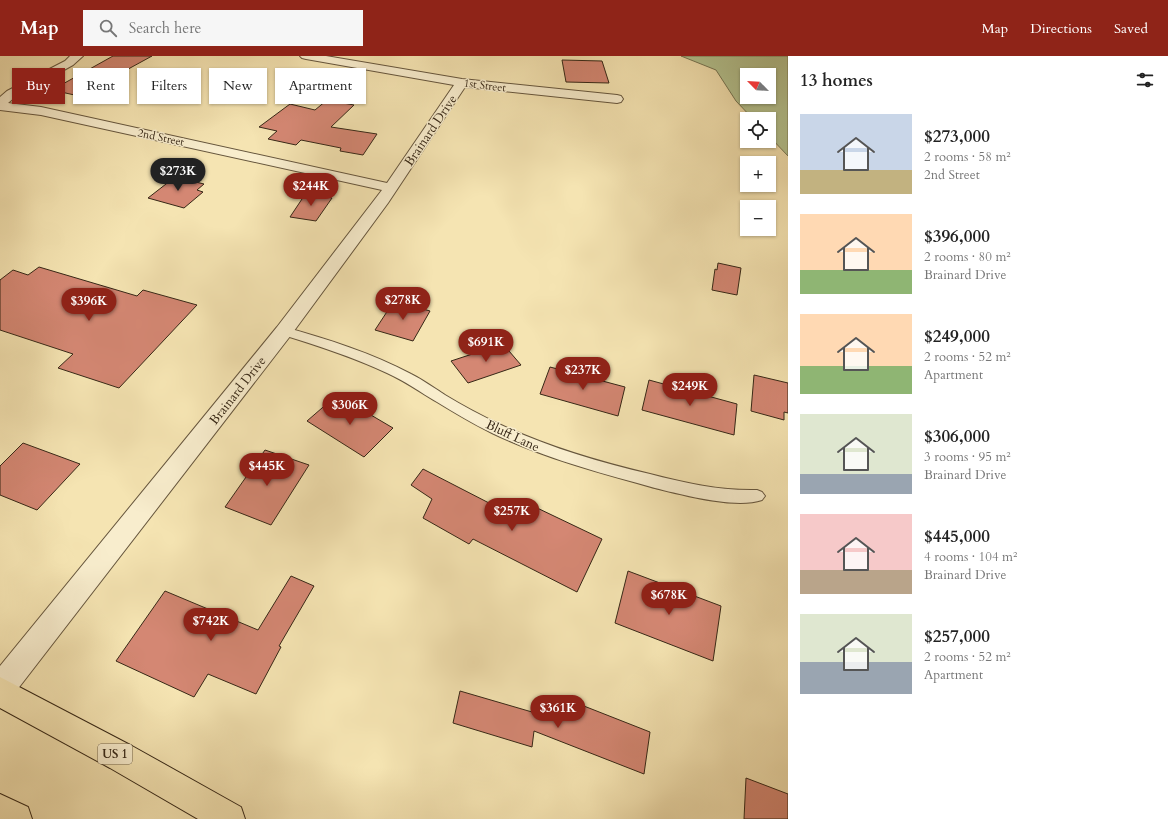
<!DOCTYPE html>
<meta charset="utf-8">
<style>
:root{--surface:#fff;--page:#f6f6f6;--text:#222;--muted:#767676;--accent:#8f2418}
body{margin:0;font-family:Cardo,serif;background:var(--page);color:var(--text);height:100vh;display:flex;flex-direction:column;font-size:15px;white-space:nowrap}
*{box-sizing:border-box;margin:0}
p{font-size:13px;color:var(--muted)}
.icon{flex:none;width:22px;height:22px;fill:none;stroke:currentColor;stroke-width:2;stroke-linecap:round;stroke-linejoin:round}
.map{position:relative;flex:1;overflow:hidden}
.details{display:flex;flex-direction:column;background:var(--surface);width:380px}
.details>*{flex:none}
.banner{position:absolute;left:12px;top:12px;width:380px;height:36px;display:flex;gap:8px}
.needle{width:26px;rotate:294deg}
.buttons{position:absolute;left:740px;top:12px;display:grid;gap:8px}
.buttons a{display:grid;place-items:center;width:36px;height:36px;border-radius:0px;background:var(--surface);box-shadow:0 1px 3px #0004;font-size:20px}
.price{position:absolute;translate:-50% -34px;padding:0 9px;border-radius:14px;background:var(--accent);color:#fff;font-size:13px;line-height:26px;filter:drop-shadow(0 1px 2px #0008)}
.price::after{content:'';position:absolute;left:50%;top:24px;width:12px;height:9px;margin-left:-6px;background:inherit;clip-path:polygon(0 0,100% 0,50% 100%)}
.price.selected{background:#222;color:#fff}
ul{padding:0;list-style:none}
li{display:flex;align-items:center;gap:12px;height:100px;padding:0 12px}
li span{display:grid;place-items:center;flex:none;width:112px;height:80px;border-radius:0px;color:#555}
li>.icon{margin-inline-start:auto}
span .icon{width:48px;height:48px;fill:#fffc;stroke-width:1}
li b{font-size:17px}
h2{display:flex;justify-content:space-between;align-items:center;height:48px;padding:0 12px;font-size:17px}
.tag{padding:0 14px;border-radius:0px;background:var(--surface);box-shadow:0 1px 3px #0004;font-size:14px;line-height:36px}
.tag.selected{background:var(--accent);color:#fff}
header{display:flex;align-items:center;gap:24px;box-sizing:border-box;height:56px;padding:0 20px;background:var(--accent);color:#fff}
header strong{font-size:19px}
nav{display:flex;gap:22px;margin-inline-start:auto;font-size:14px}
.search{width:280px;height:36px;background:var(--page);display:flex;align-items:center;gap:10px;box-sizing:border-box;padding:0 14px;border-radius:0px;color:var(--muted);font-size:15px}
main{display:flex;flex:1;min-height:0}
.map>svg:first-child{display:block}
.green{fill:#b5c592;stroke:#767654;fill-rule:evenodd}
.building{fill:#d48773;stroke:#362716}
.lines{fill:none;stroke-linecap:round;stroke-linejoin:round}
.service-casing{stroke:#66563d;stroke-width:2}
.minor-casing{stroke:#66563d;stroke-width:2}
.primary-casing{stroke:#362716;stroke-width:2}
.service{fill:#f8edcd;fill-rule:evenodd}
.minor{fill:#f8edcd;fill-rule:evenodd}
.primary{fill:#f5e4b2;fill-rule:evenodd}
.labels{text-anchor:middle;stroke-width:3;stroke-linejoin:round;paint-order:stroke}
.far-street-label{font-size:11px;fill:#362716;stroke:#f8edcd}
.shield{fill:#f8edcd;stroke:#70624d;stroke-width:1}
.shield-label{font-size:12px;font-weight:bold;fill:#362716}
.street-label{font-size:13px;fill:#362716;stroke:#f8edcd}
</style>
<header>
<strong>Map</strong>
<div class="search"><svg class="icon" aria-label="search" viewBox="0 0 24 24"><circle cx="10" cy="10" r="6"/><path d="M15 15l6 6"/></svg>Search here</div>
<nav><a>Map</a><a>Directions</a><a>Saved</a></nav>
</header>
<main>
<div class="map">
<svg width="788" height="763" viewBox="0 0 788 763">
<rect width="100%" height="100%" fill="#f5e4b2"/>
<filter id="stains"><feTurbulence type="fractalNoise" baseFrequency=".005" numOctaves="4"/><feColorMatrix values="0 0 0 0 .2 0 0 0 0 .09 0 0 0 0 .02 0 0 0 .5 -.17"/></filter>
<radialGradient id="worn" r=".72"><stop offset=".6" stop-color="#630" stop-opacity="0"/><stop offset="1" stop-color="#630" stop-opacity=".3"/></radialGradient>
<path class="green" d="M681,0h107v100l-19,-20v-17h-16l-17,-18 -20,-31zM747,19h22v22h-22z"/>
<g class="building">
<path d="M113,0h39l-73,40 -27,-6z"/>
<path d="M562,4l40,1 7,22 -43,-1z"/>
<path d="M327,44l27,5 -23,22 46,7 -14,21 -23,-4 1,-3 -40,-8 -5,5 -28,-6 9,-8 -18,-4 31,-23 25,6z"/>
<path d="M175,121l29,7 -7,6 6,2 -19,16 -36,-10z"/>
<path d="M306,137l26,5 -16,23 -26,-4z"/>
<path d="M718,207l23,5 -4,27 -25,-5 3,-21 2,1z"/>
<path d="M39,211l98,29 6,-6 54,15 -78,83 -61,-20 15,-14 -73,-24v-50l13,-10 15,5z"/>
<path d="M394,245l36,10 -17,30 -38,-11z"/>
<path d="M503,288l18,21 -53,18 -17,-22z"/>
<path d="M550,311l75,20 -7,29 -78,-22z"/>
<path d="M754,319l34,8v30l-4,-1v8l-33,-9z"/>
<path d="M649,324l88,24 -3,31 -92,-25z"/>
<path d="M337,339l56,33 -29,29 -57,-36z"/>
<path d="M23,387l57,21 -43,46 -37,-15v-29z"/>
<path d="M265,394l44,15 -38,60 -46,-18z"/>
<path d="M423,413l101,52 9,-15 69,33 -25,53 -104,-53 -4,5 -46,-26 9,-19 -21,-14z"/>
<path d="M628,515l93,35 -8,55 -98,-38z"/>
<path d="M291,520l23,10 -35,60 2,1 -25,47 -48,-20 -14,23 -78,-36 49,-70 93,39z"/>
<path d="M460,635l96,28 5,-22 89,35 -6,42 -110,-43 -2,16 -79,-24z"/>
<path d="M746,722l42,16v25h-44z"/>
</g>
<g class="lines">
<defs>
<path id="service" d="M284,271c43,12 88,26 127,47 12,6 23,14 34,21 18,11 37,21 56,30 47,22 98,37 149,49 35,9 70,17 107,16l5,2 3,4 -3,4c-26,9 -79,-5 -107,-12 -55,-15 -111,-30 -163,-55 -19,-9 -37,-20 -55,-31 -17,-10 -32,-21 -50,-29 -34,-16 -71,-28 -107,-39l-2,-3 2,-3z"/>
<path id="minor" d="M70,0h13l-10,9 -58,32 -7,6 33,4 346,76 67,-98 -148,-26 -4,-1 -2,-2h26l136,23 155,16 4,1 2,3 -2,3 -4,1 -152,-16 -77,116 -97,132 -281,364 -10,5v-38l277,-339 105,-137 -341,-75 -41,-5v-13l7,-6 58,-30z"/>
<g id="primary">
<path d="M0,621l132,69 109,61 4,12h-47l-88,-51 -110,-60z"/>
<path d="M0,738l28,13 4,12h-32z"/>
</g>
</defs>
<use href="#service" class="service-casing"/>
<use href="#minor" class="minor-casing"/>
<use href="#primary" class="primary-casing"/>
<use href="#service" class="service"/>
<use href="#minor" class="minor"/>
<use href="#primary" class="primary"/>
</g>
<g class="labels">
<g class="far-street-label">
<text transform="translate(485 29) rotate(7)" y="4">1st Street</text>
<text transform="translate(161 81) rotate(12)" y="4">2nd Street</text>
</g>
<rect class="shield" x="98" y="688" width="34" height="20" rx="3"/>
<g class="shield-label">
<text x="115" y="702">US 1</text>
</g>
<g class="street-label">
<text transform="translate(430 74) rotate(-56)" y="5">Brainard Drive</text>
<text transform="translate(237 334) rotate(-52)" y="5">Brainard Drive</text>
<text transform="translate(513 379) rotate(25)" y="5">Bluff Lane</text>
</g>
</g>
<rect width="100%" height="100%" filter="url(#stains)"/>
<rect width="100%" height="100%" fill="url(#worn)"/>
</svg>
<div class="buttons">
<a><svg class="needle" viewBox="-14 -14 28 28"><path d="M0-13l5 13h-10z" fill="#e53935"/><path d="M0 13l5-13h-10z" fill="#767676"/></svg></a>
<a><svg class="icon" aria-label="locate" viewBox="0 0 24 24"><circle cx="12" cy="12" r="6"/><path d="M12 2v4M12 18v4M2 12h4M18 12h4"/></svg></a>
<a>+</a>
<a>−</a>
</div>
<b class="price selected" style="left:178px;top:136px">$273K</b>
<b class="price" style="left:311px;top:151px">$244K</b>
<b class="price" style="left:403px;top:265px">$278K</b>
<b class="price" style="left:89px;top:266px">$396K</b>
<b class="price" style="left:486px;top:307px">$691K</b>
<b class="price" style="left:583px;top:335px">$237K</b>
<b class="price" style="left:690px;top:351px">$249K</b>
<b class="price" style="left:350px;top:370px">$306K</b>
<b class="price" style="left:267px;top:431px">$445K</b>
<b class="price" style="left:512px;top:476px">$257K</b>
<b class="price" style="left:669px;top:560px">$678K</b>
<b class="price" style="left:211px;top:586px">$742K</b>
<b class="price" style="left:558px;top:673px">$361K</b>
<div class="banner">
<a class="tag selected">Buy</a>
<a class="tag">Rent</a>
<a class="tag">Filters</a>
<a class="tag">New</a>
<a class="tag">Apartment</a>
</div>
</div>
<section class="details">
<h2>13 homes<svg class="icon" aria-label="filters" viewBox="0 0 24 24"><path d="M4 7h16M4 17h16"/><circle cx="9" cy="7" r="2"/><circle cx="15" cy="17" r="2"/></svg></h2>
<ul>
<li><span style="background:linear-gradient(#c9d6e8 70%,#c2b280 0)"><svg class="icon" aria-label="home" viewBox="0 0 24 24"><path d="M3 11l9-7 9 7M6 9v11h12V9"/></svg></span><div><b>$273,000</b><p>2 rooms · 58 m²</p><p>2nd Street</p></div></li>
<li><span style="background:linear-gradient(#ffd9b3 70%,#8fb573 0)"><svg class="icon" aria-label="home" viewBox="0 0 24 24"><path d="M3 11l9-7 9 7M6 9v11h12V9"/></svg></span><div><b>$396,000</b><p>2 rooms · 80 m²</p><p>Brainard Drive</p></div></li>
<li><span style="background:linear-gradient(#ffd9b3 65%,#8fb573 0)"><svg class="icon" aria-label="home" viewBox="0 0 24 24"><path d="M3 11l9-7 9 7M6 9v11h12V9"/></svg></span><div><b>$249,000</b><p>2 rooms · 52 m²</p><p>Apartment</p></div></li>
<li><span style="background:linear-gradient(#dfe7d0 75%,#9aa5b1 0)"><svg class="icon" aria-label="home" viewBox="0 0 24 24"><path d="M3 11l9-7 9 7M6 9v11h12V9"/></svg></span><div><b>$306,000</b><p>3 rooms · 95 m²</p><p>Brainard Drive</p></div></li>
<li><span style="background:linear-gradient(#f6c9c9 70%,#b9a48a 0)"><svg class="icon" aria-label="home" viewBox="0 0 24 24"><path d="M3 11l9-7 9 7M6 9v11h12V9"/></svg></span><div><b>$445,000</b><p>4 rooms · 104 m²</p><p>Brainard Drive</p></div></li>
<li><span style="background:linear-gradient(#dfe7d0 60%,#9aa5b1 0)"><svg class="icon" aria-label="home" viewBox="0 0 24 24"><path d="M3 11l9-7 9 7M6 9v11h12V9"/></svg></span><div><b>$257,000</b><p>2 rooms · 52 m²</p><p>Apartment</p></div></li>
</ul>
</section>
</main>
